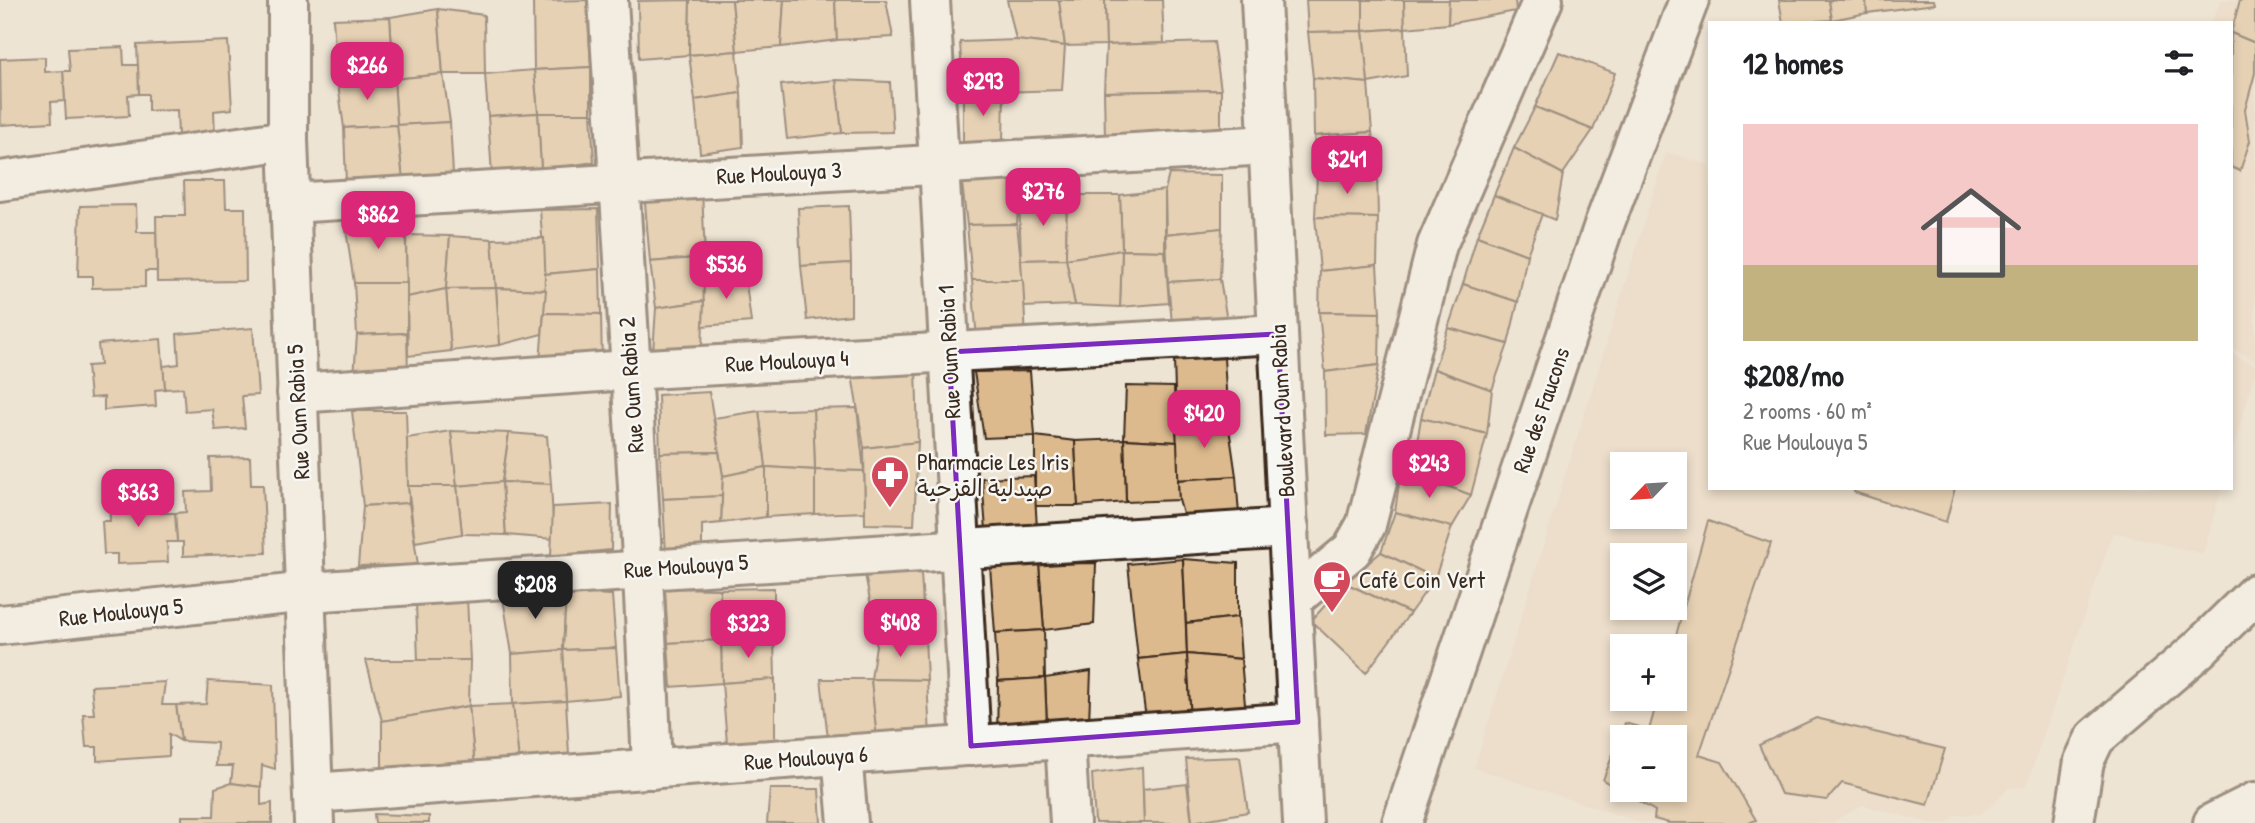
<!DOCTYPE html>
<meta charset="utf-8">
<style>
:root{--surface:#fff;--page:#f2f2f2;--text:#202124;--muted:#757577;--accent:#db2777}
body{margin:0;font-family:"Patrick Hand","Playpen Sans Arabic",sans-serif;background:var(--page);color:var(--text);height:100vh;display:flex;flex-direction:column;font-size:26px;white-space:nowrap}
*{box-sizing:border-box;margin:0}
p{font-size:23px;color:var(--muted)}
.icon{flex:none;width:38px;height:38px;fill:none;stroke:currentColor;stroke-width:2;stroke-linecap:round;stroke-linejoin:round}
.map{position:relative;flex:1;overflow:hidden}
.panel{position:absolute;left:1708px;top:21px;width:525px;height:469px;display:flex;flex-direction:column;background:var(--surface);border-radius:0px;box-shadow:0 4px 10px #0003}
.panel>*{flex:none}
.needle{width:46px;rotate:245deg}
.controls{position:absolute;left:1610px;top:452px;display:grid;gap:14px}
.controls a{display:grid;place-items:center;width:77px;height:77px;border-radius:0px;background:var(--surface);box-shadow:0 4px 10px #0003;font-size:35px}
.price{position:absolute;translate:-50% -60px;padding:0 16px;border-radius:14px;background:var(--accent);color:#fff;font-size:23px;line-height:46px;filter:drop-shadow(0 2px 4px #0008)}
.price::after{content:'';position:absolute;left:50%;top:42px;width:21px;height:16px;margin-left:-10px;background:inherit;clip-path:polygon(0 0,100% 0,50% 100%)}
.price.active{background:#222;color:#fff}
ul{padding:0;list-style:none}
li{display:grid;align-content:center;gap:14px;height:371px;padding:0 35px}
li span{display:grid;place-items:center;height:217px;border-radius:0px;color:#555}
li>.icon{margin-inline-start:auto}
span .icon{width:126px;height:126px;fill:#fffc;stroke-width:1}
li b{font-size:30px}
h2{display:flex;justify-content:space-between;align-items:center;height:84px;padding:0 35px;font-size:30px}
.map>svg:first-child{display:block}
.built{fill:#e9d7bf;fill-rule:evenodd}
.building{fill:#dcba8e;stroke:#3b2a1e;stroke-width:2;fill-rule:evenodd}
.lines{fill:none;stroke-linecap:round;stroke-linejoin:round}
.minor-casing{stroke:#3b2a1e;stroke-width:44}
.minor{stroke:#f6f6f2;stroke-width:38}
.marked{fill:none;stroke:#7b2cbf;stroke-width:5;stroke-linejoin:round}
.labels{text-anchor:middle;stroke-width:5;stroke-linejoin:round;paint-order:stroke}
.street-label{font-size:23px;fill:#3b2a1e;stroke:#f6f6f2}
.poi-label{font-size:23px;fill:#3b2a1e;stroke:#f6f6f2;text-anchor:start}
</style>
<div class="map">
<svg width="2255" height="823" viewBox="0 0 2255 823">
<rect width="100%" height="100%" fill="#eee4d4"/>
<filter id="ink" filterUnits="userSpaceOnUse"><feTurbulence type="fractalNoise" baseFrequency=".0143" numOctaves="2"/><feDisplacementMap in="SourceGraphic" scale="14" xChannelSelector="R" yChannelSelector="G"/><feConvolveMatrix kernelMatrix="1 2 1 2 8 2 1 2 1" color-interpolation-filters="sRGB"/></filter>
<g filter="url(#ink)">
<g class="built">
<path d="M2221,0h34v360l-24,-12v-325h-20z"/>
<path d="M1666,152l44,13v323h512l-19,66 -90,-22 -87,255 -18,1 -13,15 -15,11 -25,1 -9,8h-18l-65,-18 -32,18h-189l-168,-55zM1622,464h53v52h-53zM1622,555h53v52h-53zM1622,646h53v52h-53zM1622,737h53v52h-53z"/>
<path d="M2231,353l24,12v8l-24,83z"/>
</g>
<g class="building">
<path d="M587,0l4,67 -57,3 -1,-69z"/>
<path d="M690,0l-1,55 -50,4 -1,-58z"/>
<path d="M690,0h42l5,51 -48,4z"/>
<path d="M732,0h52l-3,47 -44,4z"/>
<path d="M784,0h51l2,40 -56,7z"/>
<path d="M835,0h51l7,37 -56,3z"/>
<path d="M1007,0h52l6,46 -49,-6z"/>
<path d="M1059,0h46l1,45 -41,1z"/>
<path d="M1105,0h57l2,43 -58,2z"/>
<path d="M1306,0h57v31l-55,1z"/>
<path d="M1363,0h41l1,28 -42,3z"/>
<path d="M1404,0h45l-1,24 -43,4z"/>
<path d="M1449,0h66l1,11 -68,13z"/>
<path d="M1779,0h50l3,20 -49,3z"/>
<path d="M1829,0h37l1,13 -35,7z"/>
<path d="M1866,0h68l1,4 -68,9z"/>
<path d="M2240,0h15v43l-24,-10z"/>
<path d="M438,9l5,65 -49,5 -4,-62z"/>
<path d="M438,9l46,6 1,59h-42z"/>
<path d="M390,17l4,62 -57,-2 -4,-58z"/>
<path d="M1405,28l2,48 -39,7 -5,-52z"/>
<path d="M1363,31l5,52 -55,-5 -5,-46z"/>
<path d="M2231,33l24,10v30l-10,37 5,31 -10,30 -9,-4z"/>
<path d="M1016,40l49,6 -3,44 -99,3 -3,-51z"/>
<path d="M228,41l4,68 -18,2 1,24 -37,2 -1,-27 -29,1v-17h-9l-2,-49z"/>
<path d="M1214,42l7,48 -117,2 2,-47z"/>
<path d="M123,47l1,18h14l1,29 -11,1 1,21 -63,3 -3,-48h7l-2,-22z"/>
<path d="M737,51l4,42 -46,7 -6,-45z"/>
<path d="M1559,52l56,21 -22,57 -58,-23z"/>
<path d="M45,57v15l18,-1 2,30 -14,1 1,20 -51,3 -1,-66z"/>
<path d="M591,67v46h-53l-4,-43z"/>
<path d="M534,70l4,43 -50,3 -3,-42z"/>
<path d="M443,74l7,48 -53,3 -3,-46z"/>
<path d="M337,77l57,2 3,46 -53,3z"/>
<path d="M1313,78l55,5 4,49 -58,4z"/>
<path d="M836,80l54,2 3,50 -51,1z"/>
<path d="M836,80l6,53 -55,6 -6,-54z"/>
<path d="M1221,90v46l-116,1 -1,-45z"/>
<path d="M1004,92l-1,50 -40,3v-52z"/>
<path d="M741,93l2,54 -43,6 -5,-53z"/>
<path d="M1535,107l58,23 -30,44 -49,-26z"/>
<path d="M538,113h53l3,49 -53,8z"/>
<path d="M538,113l3,57 -49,5 -4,-59z"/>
<path d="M450,122l3,52 -50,7 -6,-56z"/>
<path d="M397,125l6,56 -57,3 -2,-56z"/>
<path d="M1372,132l5,41 -60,1 -3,-38z"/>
<path d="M1514,148l49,26 -8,46 -61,-25z"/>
<path d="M1377,173l1,45 -63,-1 2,-43z"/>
<path d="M1169,174l53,1v53l-56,6 -1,-44z"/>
<path d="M961,175l59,1 -3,48 -50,1z"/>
<path d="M184,181h41l1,27h19l1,73 -89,1 -1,-66h29z"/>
<path d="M702,190l3,67 -55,5 -6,-71z"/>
<path d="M1165,190v61l-43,-1 -2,-55z"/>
<path d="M1067,195l-1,64 -45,1 -2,-62z"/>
<path d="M1067,195h53l2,55 -56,9z"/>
<path d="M1494,195l48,19 -15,41 -50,-19z"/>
<path d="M136,205l1,27h19l1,39h-12v16l-53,1v-12h-14l2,-70z"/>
<path d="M849,206l2,57 -50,3 -3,-58z"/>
<path d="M598,209l2,60 -55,5 -5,-64z"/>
<path d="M405,217l2,66h-53l-9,-60z"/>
<path d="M1315,217l63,1 -1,47 -57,6z"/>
<path d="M1017,224l6,56h-51l-5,-55z"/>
<path d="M1222,228l-2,51 -52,3 -2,-48z"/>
<path d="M406,235l44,1 -4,53 -39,8z"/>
<path d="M450,236l42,3 4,49 -50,1z"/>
<path d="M1477,236l50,19 -9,47 -55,-18z"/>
<path d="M544,238l2,52 -50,-2 -4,-49z"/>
<path d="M1122,250l43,1 4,52 -49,4z"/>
<path d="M1122,250l-2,57 -45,-2 -9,-46z"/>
<path d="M705,257l-1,44 -48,7 -6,-46z"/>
<path d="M1066,259l9,46 -51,2 -3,-47z"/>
<path d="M851,263v52l-44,5 -6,-54z"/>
<path d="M1377,265l3,48 -61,-1 1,-41z"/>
<path d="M600,269l1,45 -57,-1 1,-39z"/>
<path d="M745,275l6,47 -48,4 1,-49z"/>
<path d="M1220,279l7,42 -55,2 -4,-41z"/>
<path d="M972,280h51l3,60h-49z"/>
<path d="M354,283h53v50l-50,2z"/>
<path d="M1463,284l55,18 -10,42 -60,-16z"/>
<path d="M496,288l50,2 -4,44 -42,11z"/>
<path d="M496,288l4,57 -49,6 -5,-62z"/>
<path d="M446,289l5,62 -43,5 -1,-59z"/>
<path d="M704,301l-2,45 -49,6 3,-44z"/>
<path d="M1319,312l61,1 -1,52 -54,7z"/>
<path d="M544,313l57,1 1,51 -62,-4z"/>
<path d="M253,328l5,67 -16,1 3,32 -30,2 -3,-21 -27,2 -2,-23 -18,1 -2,-23 16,-2 -2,-30z"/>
<path d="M1448,328l60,16 -16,46 -58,-21z"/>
<path d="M407,333l1,41 -54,2 3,-41z"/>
<path d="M161,339l4,50 -10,1 1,16 -52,4v-13l-14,1 -3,-32 13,-1 -2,-21z"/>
<path d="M1224,358l4,63 -52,1 -2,-62z"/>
<path d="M1379,365l-13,69 -40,1 -1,-63z"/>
<path d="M916,366l2,76 -54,6 -12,-73z"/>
<path d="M1434,369l58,21 -5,44 -66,-16z"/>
<path d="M1030,371l5,65 -51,2 -10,-66z"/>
<path d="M1126,386l48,1 3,55 -53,-3z"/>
<path d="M709,392l10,60 -59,1 -2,-58z"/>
<path d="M857,408l7,63 -49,-1 -2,-61z"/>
<path d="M813,409l2,61 -49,-3 -7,-56z"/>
<path d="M352,411h54l3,92 -46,3z"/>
<path d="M759,411l7,56 -43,9 -9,-58z"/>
<path d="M1421,418l66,16 -16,61 -59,-22z"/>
<path d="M1228,421l8,55 -58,4 -2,-58z"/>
<path d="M451,431l6,55h-49l-1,-48z"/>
<path d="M451,431l58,2 -7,49 -45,4z"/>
<path d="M509,433l38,3 4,48 -49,-2z"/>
<path d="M1035,436l40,5 3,65h-43z"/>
<path d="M1124,439l53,3 2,58 -53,2z"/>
<path d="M1124,439l2,63 -48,4 -3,-65z"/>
<path d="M918,442l-4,83 -49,-1 -1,-76z"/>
<path d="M719,452l4,24 -1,20 -59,3 -3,-46z"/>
<path d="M250,457l1,28h12l3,68 -83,3v-14h-6l-2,-29 11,-1 -1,-20 26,-1 -1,-33z"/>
<path d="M766,467v50l-45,6 2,-47z"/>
<path d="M766,467l49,3v44l-49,3z"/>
<path d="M1401,469l70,26 -19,32 -57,-15z"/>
<path d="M815,470l49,1 1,41 -50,2z"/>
<path d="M1034,476l3,53 -51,1 -4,-52z"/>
<path d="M1236,476l4,51 -53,1 -8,-28 -1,-20z"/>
<path d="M502,482l4,53 -44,-1 -5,-48z"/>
<path d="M502,482l49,2 3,55 -48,-4z"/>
<path d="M408,486h49l5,48 -47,8z"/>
<path d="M1855,488h100l-9,34 -92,-30z"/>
<path d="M160,492v21h15l2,29h-10l1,20 -51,2v-10h-13l-2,-33h8l-1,-27z"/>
<path d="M722,496l-1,27 -19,2v29l-36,1 -3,-56z"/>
<path d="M409,503l9,62 -60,1 5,-60z"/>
<path d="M612,504l-1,46 -60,6 2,-49z"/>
<path d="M1395,512l57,15 -17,51 -54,-26z"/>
<path d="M1708,521l63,22 -72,212 23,7 34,58 -7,3h-80l-15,-4 1,-8 -52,-31 22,-57 24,7 9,-32h17l-2,-52zM1622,737h53v52h-53z"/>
<path d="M1381,552l54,26 -25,35 -65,-30z"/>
<path d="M1183,559l4,95 -49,5 -10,-95z"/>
<path d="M1183,559l55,4v54l-52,6z"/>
<path d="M1096,563l-2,61 -50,6 -5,-66z"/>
<path d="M1039,564l5,66 -49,3 -5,-67z"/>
<path d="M921,573l4,64 -48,1 -12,-64z"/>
<path d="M1345,583l65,30 -44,60 -55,-52z"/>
<path d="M665,588l55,1 1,51 -53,3z"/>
<path d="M774,588v49l-53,3 -1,-51z"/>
<path d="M502,592l64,1 -3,57 -51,4z"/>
<path d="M566,593l46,2 4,53 -53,2z"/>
<path d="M467,598l3,62 -52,2 -2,-59z"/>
<path d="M1238,617l3,42 -54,-5 -1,-31z"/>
<path d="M1044,630l1,48 -47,3 -3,-48z"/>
<path d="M774,637l1,42 -53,4 -1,-43z"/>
<path d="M925,637l2,43 -56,-1 6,-41z"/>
<path d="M721,640l1,43 -51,4 -3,-44z"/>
<path d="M616,648l4,48 -54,5 -3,-51z"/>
<path d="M563,650l3,51 -53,3 -1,-50z"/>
<path d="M1187,654l4,65h-45l-8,-60z"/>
<path d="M1187,654l54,5 5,57 -55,3z"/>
<path d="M366,660h104l-1,46 -87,15z"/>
<path d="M1091,671l-2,51 -42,4 -2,-48z"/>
<path d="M1045,678l2,48 -50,14 1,-59z"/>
<path d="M775,679v61l-48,3 -5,-60z"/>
<path d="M821,679h50l6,60 -49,-1z"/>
<path d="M871,679l56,1 3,56 -53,3z"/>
<path d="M208,681l65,4 2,84 -13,-4 -1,22 -30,-4 2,-17h-17l1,-23 -36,-2 -5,-36 30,-1z"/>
<path d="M165,682l-3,23h14l5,36 -12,-7v22l-72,5v-14h-11l-3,-33h11l-3,-28z"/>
<path d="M566,701l3,54 -50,7 -6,-58z"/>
<path d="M513,704l6,58 -44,5 -6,-61z"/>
<path d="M469,706l6,61 -93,3v-49z"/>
<path d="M1816,718l129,31 -17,56 -86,-22 -15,17 -46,-6 -22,-49z"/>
<path d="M1240,757l8,55 -56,10 -6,-63z"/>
<path d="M1142,767l2,56h-49l-3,-49z"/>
<path d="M231,783l30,4v18l11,-2v20h-90v-7h32l1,-28z"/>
<path d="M1187,784l5,39h-48l-1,-34z"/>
<path d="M770,789h49l2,34h-54z"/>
<path d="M374,814l55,2v7h-54z"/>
</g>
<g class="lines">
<defs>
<g id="minor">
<path d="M288,0v140l26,683"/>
<path d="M608,0c15,256 34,513 44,769"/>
<path d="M930,0l41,746"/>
<path d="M1261,0l42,823"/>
<path d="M0,181l288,-41"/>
<path d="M290,203l978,-58"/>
<path d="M297,393l332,-23 649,-36"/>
<path d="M1293,599l59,-49 14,-25 71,-280 106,-245"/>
<path d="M0,625l308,-33 981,-64"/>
<path d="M1065,739l5,84"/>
<path d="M842,755l6,68"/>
<path d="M313,793l985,-71"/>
<path d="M1402,823l202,-598 85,-225"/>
<path d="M2074,823l10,-62 11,-23 103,-88 57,-56"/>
<path d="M2213,823l42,-21"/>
</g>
</defs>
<use href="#minor" class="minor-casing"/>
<use href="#minor" class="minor"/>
</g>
</g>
<path d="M0 0H2255V823H0ZM1278,334l20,388 -327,24 -22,-394z" fill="#eee4d4" fill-opacity=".55" fill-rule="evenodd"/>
<path class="marked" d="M1278,334l20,388 -327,24 -22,-394z"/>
<defs>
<symbol id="pharmacy-pin" viewBox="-11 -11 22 30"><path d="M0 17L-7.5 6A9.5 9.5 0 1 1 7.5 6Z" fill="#d1495b" stroke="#f6f6f2"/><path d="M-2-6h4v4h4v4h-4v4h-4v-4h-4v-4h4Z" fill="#fff"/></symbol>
<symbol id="cafe-pin" viewBox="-11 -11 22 30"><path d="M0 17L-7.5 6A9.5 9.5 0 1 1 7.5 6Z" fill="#d1495b" stroke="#f6f6f2"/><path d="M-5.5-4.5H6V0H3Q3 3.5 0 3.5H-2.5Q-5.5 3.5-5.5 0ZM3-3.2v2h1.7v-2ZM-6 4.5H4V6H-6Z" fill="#fff"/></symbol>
</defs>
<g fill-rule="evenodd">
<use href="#pharmacy-pin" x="868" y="453" width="44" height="60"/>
<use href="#cafe-pin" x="1310" y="558" width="44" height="60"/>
</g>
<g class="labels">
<g class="street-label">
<text transform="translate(779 173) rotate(-3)" y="8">Rue Moulouya 3</text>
<text transform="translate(949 352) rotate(-93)" y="8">Rue Oum Rabia 1</text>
<text transform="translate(787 361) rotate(-3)" y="8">Rue Moulouya 4</text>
<text transform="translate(631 385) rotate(-94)" y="8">Rue Oum Rabia 2</text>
<text transform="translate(1541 410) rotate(-71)" y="8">Rue des Faucons</text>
<text transform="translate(1282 411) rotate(-93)" y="8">Boulevard Oum Rabia</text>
<text transform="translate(298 412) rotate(-93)" y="8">Rue Oum Rabia 5</text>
<text transform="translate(686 566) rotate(-4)" y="8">Rue Moulouya 5</text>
<text transform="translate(121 612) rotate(-6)" y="8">Rue Moulouya 5</text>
<text transform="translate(806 758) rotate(-4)" y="8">Rue Moulouya 6</text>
</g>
<g class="poi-label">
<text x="917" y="470">Pharmacie Les Iris<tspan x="917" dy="26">صيدلية القزحية</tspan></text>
<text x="1359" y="588">Café Coin Vert</text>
</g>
</g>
</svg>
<div class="controls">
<a><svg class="needle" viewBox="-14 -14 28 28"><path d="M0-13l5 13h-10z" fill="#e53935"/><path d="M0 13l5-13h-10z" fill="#757577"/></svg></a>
<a><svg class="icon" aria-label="layers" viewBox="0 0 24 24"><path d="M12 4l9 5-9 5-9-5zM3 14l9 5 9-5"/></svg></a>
<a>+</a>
<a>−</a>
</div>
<b class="price" style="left:367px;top:102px">$266</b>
<b class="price" style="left:983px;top:118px">$293</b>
<b class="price" style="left:1347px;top:196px">$241</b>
<b class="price" style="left:1043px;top:228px">$276</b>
<b class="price" style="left:378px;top:251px">$862</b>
<b class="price" style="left:726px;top:301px">$536</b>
<b class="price" style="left:1204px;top:450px">$420</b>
<b class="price" style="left:1429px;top:500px">$243</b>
<b class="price" style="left:138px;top:529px">$363</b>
<b class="price active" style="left:535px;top:621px">$208</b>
<b class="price" style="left:900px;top:659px">$408</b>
<b class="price" style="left:748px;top:660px">$323</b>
<section class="panel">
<h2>12 homes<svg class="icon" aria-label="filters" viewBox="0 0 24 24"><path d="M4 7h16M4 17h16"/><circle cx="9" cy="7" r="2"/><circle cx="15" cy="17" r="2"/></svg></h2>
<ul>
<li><span style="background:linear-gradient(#f6c9c9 65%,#c2b280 0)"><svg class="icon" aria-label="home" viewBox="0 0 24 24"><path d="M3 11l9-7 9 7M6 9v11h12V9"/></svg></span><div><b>$208/mo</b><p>2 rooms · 60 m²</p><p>Rue Moulouya 5</p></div></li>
</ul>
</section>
</div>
